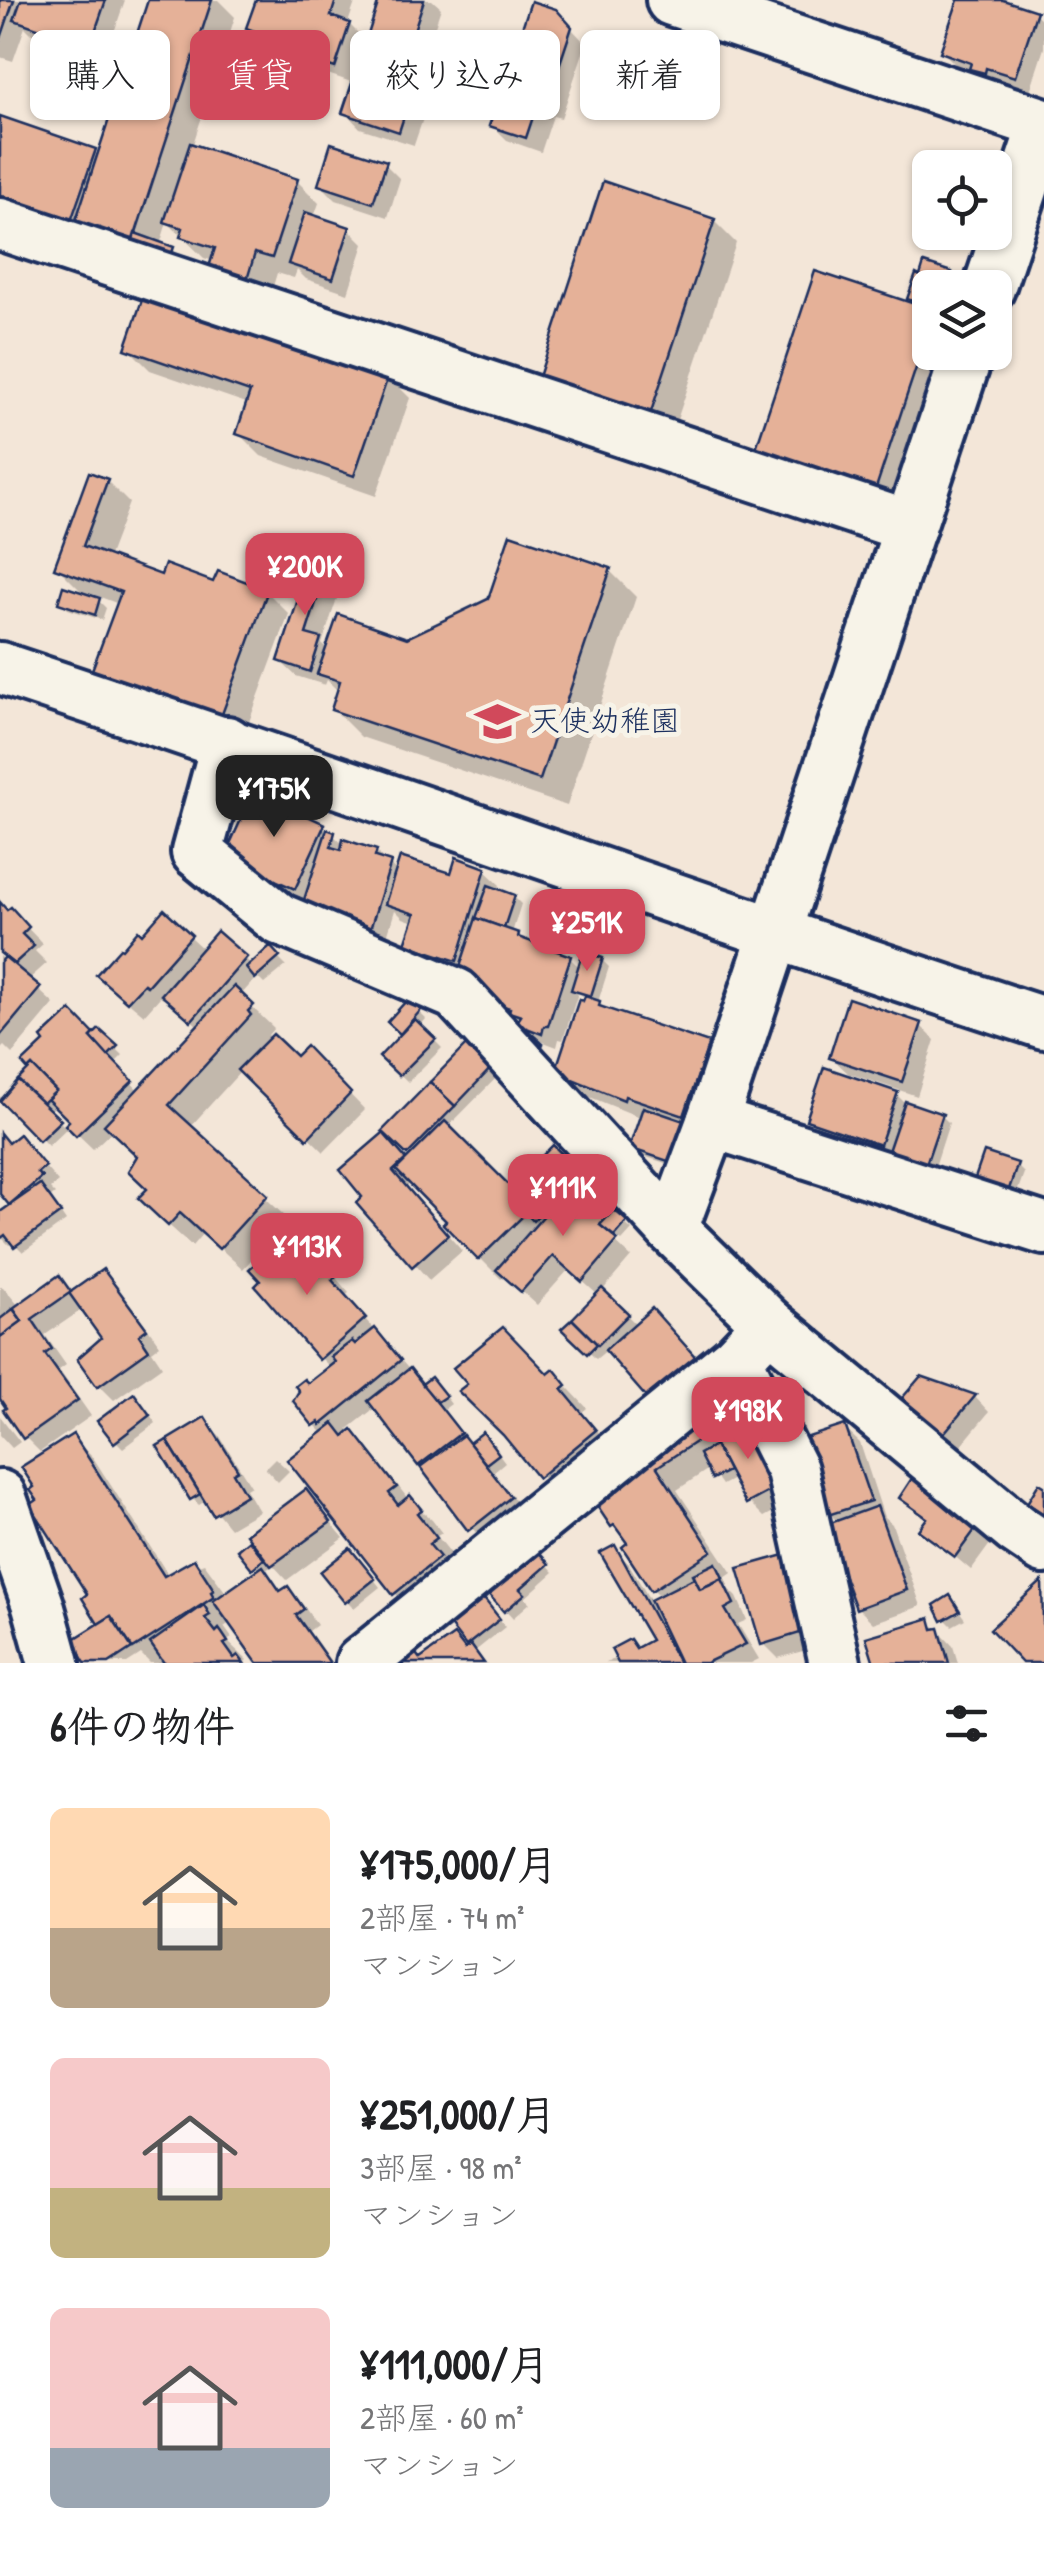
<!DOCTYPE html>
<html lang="ja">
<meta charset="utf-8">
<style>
:root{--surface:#fff;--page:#f6f6f6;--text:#202124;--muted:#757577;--accent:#d1495b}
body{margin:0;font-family:"Patrick Hand","Klee One",sans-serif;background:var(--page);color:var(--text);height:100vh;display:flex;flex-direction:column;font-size:38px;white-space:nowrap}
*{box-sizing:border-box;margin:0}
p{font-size:32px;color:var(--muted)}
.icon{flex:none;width:55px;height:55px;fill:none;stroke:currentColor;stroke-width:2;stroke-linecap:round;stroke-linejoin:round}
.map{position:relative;height:1663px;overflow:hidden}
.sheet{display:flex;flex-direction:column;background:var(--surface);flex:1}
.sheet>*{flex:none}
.top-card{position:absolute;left:30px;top:30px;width:985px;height:90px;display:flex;gap:20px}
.controls{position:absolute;left:912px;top:150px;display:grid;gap:20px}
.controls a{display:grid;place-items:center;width:100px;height:100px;border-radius:15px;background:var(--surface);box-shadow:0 2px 8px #0004;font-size:50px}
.price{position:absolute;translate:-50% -85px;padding:0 22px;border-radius:20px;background:var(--accent);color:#fff;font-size:32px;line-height:65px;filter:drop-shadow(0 2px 5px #0008)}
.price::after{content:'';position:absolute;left:50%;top:60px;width:30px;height:22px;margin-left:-15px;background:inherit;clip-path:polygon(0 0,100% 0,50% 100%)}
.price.selected{background:#222;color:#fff}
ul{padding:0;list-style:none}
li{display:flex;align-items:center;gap:30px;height:250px;padding:0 50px}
li span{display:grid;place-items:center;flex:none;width:280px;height:200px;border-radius:15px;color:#555}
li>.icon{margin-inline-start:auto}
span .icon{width:120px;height:120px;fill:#fffc;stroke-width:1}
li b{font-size:42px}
h2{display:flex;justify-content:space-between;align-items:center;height:120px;padding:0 50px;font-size:42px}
.tag{padding:0 35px;border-radius:15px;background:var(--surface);box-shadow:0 2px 8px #0004;font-size:35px;line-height:90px}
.tag.selected{background:var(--accent);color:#fff}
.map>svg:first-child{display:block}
.shadow{fill:#0003;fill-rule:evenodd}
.building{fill:#e5b198;stroke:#1b2f5e;stroke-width:2.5}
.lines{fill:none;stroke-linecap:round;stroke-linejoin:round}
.street-casing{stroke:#1b2f5e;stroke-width:58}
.street{stroke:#f7f3e8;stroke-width:50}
.labels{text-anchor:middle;stroke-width:10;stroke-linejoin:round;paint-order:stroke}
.poi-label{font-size:30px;fill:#1b2f5e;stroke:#f7f3e8;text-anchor:start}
</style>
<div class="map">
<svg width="1044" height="1663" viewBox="0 0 1044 1663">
<rect width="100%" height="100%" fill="#f3e6d8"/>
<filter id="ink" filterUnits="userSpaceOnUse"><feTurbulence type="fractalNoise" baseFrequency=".01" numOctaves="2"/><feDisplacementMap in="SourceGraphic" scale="20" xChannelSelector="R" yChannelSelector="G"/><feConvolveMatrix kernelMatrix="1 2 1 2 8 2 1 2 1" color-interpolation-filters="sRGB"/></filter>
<g filter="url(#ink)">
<g class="shadow">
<path d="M0,0h125l-20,59 -73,-25 -7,-7 -12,34 -13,-4z"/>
<path d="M151,0h67l17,17 -43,130 105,34 22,22 -5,14 35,12 15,15 -16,49 -42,-14 -9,-9 -3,8 -17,-5 -9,30 -55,-42 -9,-3 -37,-36 -7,23 13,4 7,8 -5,13 -175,-57v-95l94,33 5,5z"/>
<path d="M259,0h97l-8,23 20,20 14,-43h50l9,8 -21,63 -37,-12 -19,-19 -11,32 59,20 15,15 -13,38 -54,-17 -15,-16 9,-29 -76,-26 -29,-30z"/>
<path d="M960,0h35l40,13 9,9v26l-14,43 -29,-10 -2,6 -12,-4 -10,-10 -19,-6 -15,-15z"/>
<path d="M571,28l15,16 -25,74 -8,-2 -12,36 -34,-12 -15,-15z"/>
<path d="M385,164l15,15 -12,38 -52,-17 -16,-16z"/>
<path d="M714,221l22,22 -65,195 -109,-36z"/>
<path d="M951,274l7,7 -2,7h-26v64h20l-53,159 -117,-39 140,-164 -10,-9z"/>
<path d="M265,341l123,35 22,22 -34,98 -115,-40 -22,-22 10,-30 -99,-34 -22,-22z"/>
<path d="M107,481l22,22 -21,55 55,20 104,14 22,22 -46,124 -126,-46 -22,-22 24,-66 -27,-10 14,14 -4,12 -34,-11 -7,-7 25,-6 -29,-29z"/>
<path d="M329,558l16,16 -23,70 6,6 80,-9 201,-71 27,27 -69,209 -206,-69 -27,-27 5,-18 -12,-12 -2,5 -29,-9 -16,-15z"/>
<path d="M323,826l21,19 32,7 22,20 54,4 32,-6 16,15 -2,6 16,6 7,7 -9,29 14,10 44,15 10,10 22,-8 7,7 -11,35 9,9 100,34 22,22 -51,100 -38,-12 -8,-7 10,-30 -62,-25 -22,-22 29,-73 -9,-5 -15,47 -4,-1 -2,8 -24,-9 23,23 -5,6 -37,-36 7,-11 -26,-9 -72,-53 -15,-15 6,-21 -11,-4 -8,-8 -13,43 -76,-52 -64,-30z"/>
<path d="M0,905l8,8 3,-2 32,33 -8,7 12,12 -19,17 26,24 -42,50 -8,-8 -4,4v-94l5,5 4,-4 -9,-9z"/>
<path d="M164,913l40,37 41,8 7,8 18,-16 16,16 -22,18 -7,-7 -17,19 34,32 -6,7 4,4 24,21 10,-11 59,61 -41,42 -83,-81 -51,56 98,92 -45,50 -40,-36 -11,13 -29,-26 -23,-64 -27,-26 -20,19 -24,-23 -21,20 -45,-46 -3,2v-6l2,3 97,-67 24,23 -9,9 25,27 60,-64 -33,-31 -3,3 -3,-2 -16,18 -30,-25 29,-53zM56,1104l16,18 -6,6 -17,-17z"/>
<path d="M408,1002l18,17 -6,7 22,22 -34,34 -26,-25 21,-22 -13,-13z"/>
<path d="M920,1025l15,15 -18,56 -66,-22v2l-20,-19z"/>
<path d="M469,1046l30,29 -51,52 63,63 42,-41 54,51 -4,4 29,26 -10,11 -9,-7 -3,3 21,20 -29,34 35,34 -41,34 -31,-30 33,-34 -29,-26 -32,36 -32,-29 -4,3 -55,-55 3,-4 -38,-38 -5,5 56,64 -33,29 -69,-77 38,-52 9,11 5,-5 -26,-26z"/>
<path d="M897,1095l9,9 36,12 7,7 -17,53 -108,-41 -15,-15z"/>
<path d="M0,1136l9,10 24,7 25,29 -8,7 5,5 -5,4 16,23 -43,31 -10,-10 -4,3 -9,-9v-21l13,-9 -13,-15z"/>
<path d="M1017,1166l7,7 -11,31 -38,-18z"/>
<path d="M298,1222l12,11 -9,9 -11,-11z"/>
<path d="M292,1254l27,12 3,-3 14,15 13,15 -4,3 68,78 11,12 14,1 13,17 -8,6 28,35 19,-3 15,20 -12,10 32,41 -40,31 -109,-137 -28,22 25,25 36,46 23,20 10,13 -5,3 20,25 -41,54 -21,-22 -71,-159 -9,-9 -7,-39 23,-18 -10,-10z"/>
<path d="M103,1272l15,15 42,58 -8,6 10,15 -48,34 -15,-15 5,-46 -21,-30 -38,26 21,30 -7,5 32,46 -51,36 -15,-15 -25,-40v-110h3l16,19 39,-27 15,14z"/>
<path d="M554,1373l33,35 -5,4 34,41 -54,45 -89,-92z"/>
<path d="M922,1379l53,18 14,15 -33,40 -40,-33z"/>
<path d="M718,1400l22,22 58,77 -34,18 -15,-15 -14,-24 -13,7 -12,-17 -33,22 55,83 -7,5 4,7 -3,1 11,11 10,23 -9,4 21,35 -8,4h-145l12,-6 12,-15 8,8 17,-9 -41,-92 15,15 22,38 10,-5 -8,-8 -22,-45 -18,-18 -19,-28z"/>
<path d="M141,1403l15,20 -33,25 -7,-7z"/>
<path d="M0,1416l20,26 -8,6 -12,-13z"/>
<path d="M204,1420l15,15 32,51 -5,3 13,22 -29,17 -23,-28 -8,5 -7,-7 -25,-55 7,7z"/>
<path d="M844,1428l16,15 24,74 8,7 29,82 -48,17 -15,-15 -19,-85 -9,-9z"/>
<path d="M73,1437l21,22 75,117 35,-13 23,31 32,-22 -19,-22 9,-7 14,15 3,-2 40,-63 38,45 -57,42 -14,-15 -8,6 18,21 5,-2 15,15 14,20 -8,6 23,32h-72l-29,-41 -7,5 8,11 -5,3 20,19 -4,3h-93l-9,-9 -14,9h-39l14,-39 -11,-29 -51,-94z"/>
<path d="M275,1458l14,13 -11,11 -13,-14z"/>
<path d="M915,1479l78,61 -22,30 -49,-41 6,-9 -26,-23z"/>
<path d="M527,1543l27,29 -29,26 5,5 -17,15 -31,-35z"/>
<path d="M357,1558l23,29 -26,21 -7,-7z"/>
<path d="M741,1570l83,75 -46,13 -15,-15z"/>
<path d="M1042,1584l2,79h-19z"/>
<path d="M950,1598l15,21 -13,7 -7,-7z"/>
<path d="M485,1602l20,25 -31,25 11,11h-83l19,-1 33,-24 13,13 5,-3 -4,-4z"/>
<path d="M929,1621l24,25 5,17h-82z"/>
</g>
<g class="building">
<path d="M0,0h14l-14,41z"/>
<path d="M21,0h85l-16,46 -76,-26z"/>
<path d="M148,0h64l-82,251 -58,-19z"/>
<path d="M256,0h80l-5,16 19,7 -15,45 -75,-25 3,-9 -17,-6z"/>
<path d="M379,0h45l-19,58 -40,-14z"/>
<path d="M958,0h45l34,11 -22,66 -29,-9 -1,5 -16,-4 2,-6 -31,-11z"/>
<path d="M531,1l25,8 16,18 -26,78 -8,-3 -12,36 -37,-12z"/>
<path d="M356,71l57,18 -14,43 -57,-19z"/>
<path d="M0,116l96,33 -26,75 -70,-24z"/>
<path d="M190,143l108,36 -26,79 -17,-5 -9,30 -38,-13 7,-22 -35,-11 3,-9 -19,-6z"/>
<path d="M331,143l56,18 -14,42 -55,-18z"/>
<path d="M603,181l112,38 -66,199 -111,-38z"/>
<path d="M305,212l45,15 -17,52 -45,-15z"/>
<path d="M135,233l39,14 -6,17 -38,-14z"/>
<path d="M924,263l28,9 -5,16h-17v19l-23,-8 9,-25 4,2z"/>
<path d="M815,271l115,38v17l-55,165 -120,-40z"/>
<path d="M143,297l120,41 3,-7 123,43 -35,102 -118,-42 14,-42 -125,-43z"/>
<path d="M89,472l19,7 -25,67 78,29 4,-11 48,18 5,-11 50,19 -47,127 -129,-47 29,-78 -67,-24z"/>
<path d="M510,534l101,34 -71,212 -209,-70 9,-29 -23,-7 21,-60 69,24 81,-39z"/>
<path d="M314,550l17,6 -25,78 15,4 -11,34 -32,-11z"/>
<path d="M63,586l37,12 -5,17 -37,-12z"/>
<path d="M254,791l71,33 -30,65 -71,-32z"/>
<path d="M327,829l8,3 -4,15 10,3 2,-11 34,11 -2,7 16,5 -24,77 -66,-30z"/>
<path d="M400,857l51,16 5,-16 30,11 -29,93 -52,-17 10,-30 -30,-10z"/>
<path d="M488,885l27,10 -11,33 -28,-10z"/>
<path d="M0,902l7,8 4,-3 18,20 -7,7 12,12 -20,18 -14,-11z"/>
<path d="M164,909l28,26 -45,51 -3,-2 -17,18 -31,-27 24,-27 2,1 16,-19 4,4z"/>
<path d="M476,918l43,15 -1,4 53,19 -23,70h-4l-2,8 -18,-7 19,17 -8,10 -24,-23 10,-15 -12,-4 1,-4 -33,-11 -22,-15z"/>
<path d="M217,931l30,26 -56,64 -30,-26z"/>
<path d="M270,946l10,11 -25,22 -9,-11z"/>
<path d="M583,951l20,7 -12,38 -20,-6z"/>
<path d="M5,957l36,30 -41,49v-73z"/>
<path d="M234,986l20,19 -6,6 3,4 -82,90 99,90 -49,54 -39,-36 -12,13 -30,-28 9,-9 -19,-18 9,-15 -33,-31z"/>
<path d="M585,996l15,5 -1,5 110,37 -25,73 -59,-20 -1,4 -69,-28 24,-73 4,2z"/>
<path d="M848,998l74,25 -20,59 -73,-24z"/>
<path d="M408,999l13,11 -21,24 -13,-12z"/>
<path d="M71,1010l23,24 -3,3 42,44 -57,55 -11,-11 4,-4 -22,-22 9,-8 -24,-25 -4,4 -6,-7 22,-21 -3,-4z"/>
<path d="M415,1019l21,20 -37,37 -20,-19z"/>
<path d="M99,1029l19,17 -10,10 -17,-19z"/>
<path d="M273,1034l23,22 10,-10 45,47 -44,46 -70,-69z"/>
<path d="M469,1042l24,24 -38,40 -25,-24z"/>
<path d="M32,1066l24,25 -15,14 -23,-25z"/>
<path d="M824,1067l74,25 -18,53 -74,-25z"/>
<path d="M18,1080l43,40 -22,21 -39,-40z"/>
<path d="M430,1082l25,24 -48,49 -25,-24z"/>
<path d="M905,1101l38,13 -19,56 -38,-13z"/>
<path d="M643,1107l41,14 -13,41 -42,-14z"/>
<path d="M445,1121l66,66 42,-42 28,28 -48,48 -7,-8 -48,47 -35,-36 3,-3 -50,-51z"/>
<path d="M0,1133l8,10 11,-9 26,32 -8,7 5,4 -33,28 -9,-11z"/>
<path d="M383,1133l23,26 -13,12 55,64 -36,32 -56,-64 6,-6 -22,-27z"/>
<path d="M984,1152l34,11 -12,35 -34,-11z"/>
<path d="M576,1179l38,31 -14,15 18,15 -36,42 -29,-26 -32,36 -25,-22z"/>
<path d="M40,1184l21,29 -47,34 -9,-12 -5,4v-27z"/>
<path d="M614,1210l13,11 -13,15 -14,-11z"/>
<path d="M282,1240l9,12 6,-6 6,6 3,-2 12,13 4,-4 14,17 -4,4 34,38 -47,42 -64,-74 5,-5 -11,-12z"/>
<path d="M103,1269l44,60 -8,6 10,15 -52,37 -20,-28 24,-21 -32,-45z"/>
<path d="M59,1275l12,17 -39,27 20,30 -7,5 33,46 -55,39 -20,-29 3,-2 -6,-9v-62l22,-16 -9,-13z"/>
<path d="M602,1288l27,26 -31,31 -26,-26z"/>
<path d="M652,1308l47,53 -47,43 -47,-54z"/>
<path d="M13,1309l9,12 -22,16v-18z"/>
<path d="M572,1319l25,25 -10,10 -26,-25z"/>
<path d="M503,1327l45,47 6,-5 13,16 -5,4 34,41 -58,48 -35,-43 -45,-44 9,-7 -14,-16z"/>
<path d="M375,1328l26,32 -80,65 -2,-3 -6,4 -20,-25 6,-10 -4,-5 9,-7 4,4 27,-21 -4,-5 21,-16 3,3z"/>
<path d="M410,1368l51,65 -43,33 -50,-65z"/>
<path d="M921,1376l55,19 -37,44 -42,-35z"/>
<path d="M431,1377l15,19 -9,6 -15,-18z"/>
<path d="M134,1393l16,22 -36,28 -17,-22z"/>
<path d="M719,1397l13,21 -75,49 55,84 -61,40 -29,-44 5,-4 -13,-18 -3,2 -20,-30z"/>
<path d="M205,1417l33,53 -5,3 13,22 -33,20 -46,-75z"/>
<path d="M751,1419l34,64 -39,21 -34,-64z"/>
<path d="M334,1423l10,13 8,-7 45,58 -8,6 9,12 12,-10 12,15 -5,3 20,25 -8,6 11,13 -47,38 -106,-135z"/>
<path d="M845,1425l26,76 -43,14 -26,-76z"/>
<path d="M483,1432l16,22 -13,10 -17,-21z"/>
<path d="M73,1434l91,142 30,-17 20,31 -3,2 3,5 -81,52 -22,-33 -13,8 -16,-26 5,-4 -57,-89 7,-5 -7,-10 4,-3 -13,-20z"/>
<path d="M463,1435l48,62 -43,34 -48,-64z"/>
<path d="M167,1440l33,54 -10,6 -33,-54z"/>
<path d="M715,1445l13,26 -16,8 -13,-25z"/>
<path d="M914,1475l66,48 -25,34 -37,-27 9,-12 -28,-20z"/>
<path d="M1039,1483l5,3v28l-17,-11z"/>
<path d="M306,1489l25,33 -60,44 -25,-32z"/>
<path d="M877,1506l30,84 -51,19 -31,-84z"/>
<path d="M527,1539l22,25 -29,25 5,5 -21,18 -25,-29z"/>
<path d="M249,1540l15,19 -12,10 -15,-19z"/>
<path d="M615,1545l64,118h-61l-7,-14 19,-10 6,9 15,-8 -51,-87z"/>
<path d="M350,1548l25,31 -30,24 -25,-31z"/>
<path d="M788,1554l22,76 -49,15 -23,-77z"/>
<path d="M716,1563l7,15 -23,11 -7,-15z"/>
<path d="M263,1566l17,25 8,-5 16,23 -8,6 34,48h-73l-44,-62z"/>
<path d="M694,1578l6,11 22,-10 12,25 -9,5 21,35 -40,19h-26l-30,-63z"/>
<path d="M1042,1581l2,82h-22l-32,-34z"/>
<path d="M478,1591l22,28 -34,27 -22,-28z"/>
<path d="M950,1595l10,16 -18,10 -8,-16z"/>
<path d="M204,1605l6,10 -5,3 11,14 3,-3 3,4 6,9 -4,2 10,14 4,-3 6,8h-80l-14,-20z"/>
<path d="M111,1616l21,32 -23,15h-24l-14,-22z"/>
<path d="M930,1618l3,11 6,-1 10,35h-75l-8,-26z"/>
<path d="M454,1635l11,14 6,-4 13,18h-86l16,-12 6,8z"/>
</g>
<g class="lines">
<defs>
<g id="street">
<path d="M672,0l372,124"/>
<path d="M0,224l910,303"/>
<path d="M989,288l55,-164"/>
<path d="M0,668c349,115 694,241 1044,355"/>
<path d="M227,742l-30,110 82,67 177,75 216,235 97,95 247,205 28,19"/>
<path d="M712,1122l332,107"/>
<path d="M672,1229l40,-107 256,-770"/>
<path d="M736,1359l56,111 43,193"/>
<path d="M0,1496l38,109 16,58"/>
<path d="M361,1663l375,-304 33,-35"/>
</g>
</defs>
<use href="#street" class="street-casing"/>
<use href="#street" class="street"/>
</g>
</g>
<defs>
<symbol id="school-bare" viewBox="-9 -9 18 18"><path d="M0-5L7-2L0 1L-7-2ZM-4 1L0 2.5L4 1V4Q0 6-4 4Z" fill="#d1495b" stroke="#f7f3e8" stroke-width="2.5" paint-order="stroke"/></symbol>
</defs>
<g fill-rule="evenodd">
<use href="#school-bare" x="466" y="690" width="63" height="63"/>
</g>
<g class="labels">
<g class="poi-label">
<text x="530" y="731">天使幼稚園</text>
</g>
</g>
</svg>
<div class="controls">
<a><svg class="icon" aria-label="locate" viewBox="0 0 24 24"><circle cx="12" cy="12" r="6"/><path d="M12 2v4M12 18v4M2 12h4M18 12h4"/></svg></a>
<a><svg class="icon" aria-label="layers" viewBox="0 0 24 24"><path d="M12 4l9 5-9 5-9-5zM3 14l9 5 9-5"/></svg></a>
</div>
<b class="price" style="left:305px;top:618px">¥200K</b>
<b class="price selected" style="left:274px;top:840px">¥175K</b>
<b class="price" style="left:587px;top:974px">¥251K</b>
<b class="price" style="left:563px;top:1239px">¥111K</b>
<b class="price" style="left:307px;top:1298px">¥113K</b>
<b class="price" style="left:748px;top:1462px">¥198K</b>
<div class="top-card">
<a class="tag">購入</a>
<a class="tag selected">賃貸</a>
<a class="tag">絞り込み</a>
<a class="tag">新着</a>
</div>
</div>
<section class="sheet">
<h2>6件の物件<svg class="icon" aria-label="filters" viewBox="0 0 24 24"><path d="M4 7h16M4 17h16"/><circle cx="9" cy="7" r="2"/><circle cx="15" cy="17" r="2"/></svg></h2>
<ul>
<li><span style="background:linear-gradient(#ffd9b3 60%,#b9a48a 0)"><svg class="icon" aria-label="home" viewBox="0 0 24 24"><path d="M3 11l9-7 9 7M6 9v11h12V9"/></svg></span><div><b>¥175,000/月</b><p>2部屋 · 74 m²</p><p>マンション</p></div></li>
<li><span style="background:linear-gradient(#f6c9c9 65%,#c2b280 0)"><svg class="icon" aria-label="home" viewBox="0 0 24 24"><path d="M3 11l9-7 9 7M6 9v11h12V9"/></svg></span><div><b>¥251,000/月</b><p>3部屋 · 98 m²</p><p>マンション</p></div></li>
<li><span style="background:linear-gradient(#f6c9c9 70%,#9aa5b1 0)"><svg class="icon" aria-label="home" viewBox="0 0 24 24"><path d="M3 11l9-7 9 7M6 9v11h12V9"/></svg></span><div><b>¥111,000/月</b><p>2部屋 · 60 m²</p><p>マンション</p></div></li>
</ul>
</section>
